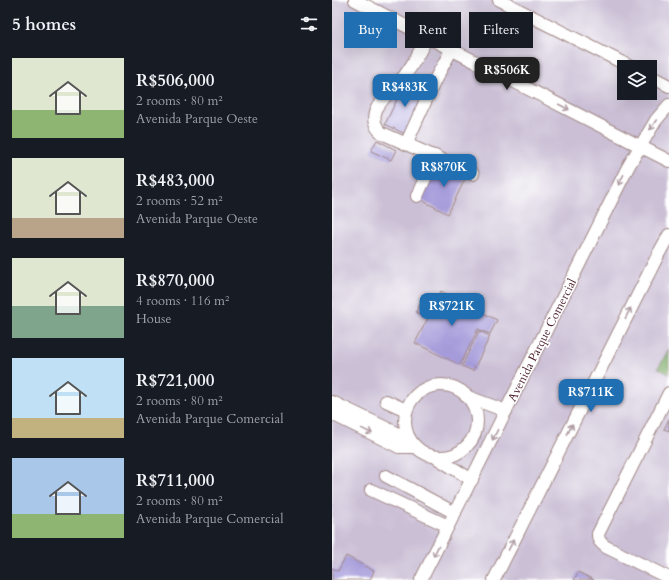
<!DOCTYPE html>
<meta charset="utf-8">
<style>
:root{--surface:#171b24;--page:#20242c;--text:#f1f3f6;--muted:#9ea1a6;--accent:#1f6fb2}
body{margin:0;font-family:Cardo,serif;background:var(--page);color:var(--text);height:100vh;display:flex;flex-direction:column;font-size:15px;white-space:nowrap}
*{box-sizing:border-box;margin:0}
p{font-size:13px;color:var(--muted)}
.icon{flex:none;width:22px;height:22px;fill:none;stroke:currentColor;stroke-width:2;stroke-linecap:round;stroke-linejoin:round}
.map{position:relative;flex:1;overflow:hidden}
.details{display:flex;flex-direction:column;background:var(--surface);width:332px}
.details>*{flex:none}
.top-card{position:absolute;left:12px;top:12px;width:265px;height:36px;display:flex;gap:8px}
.buttons{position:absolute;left:285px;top:60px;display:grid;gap:8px}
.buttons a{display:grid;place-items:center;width:40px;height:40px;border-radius:0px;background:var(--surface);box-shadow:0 4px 16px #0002;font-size:20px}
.price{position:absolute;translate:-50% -34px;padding:0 9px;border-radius:8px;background:var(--accent);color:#fff;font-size:13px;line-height:26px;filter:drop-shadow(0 1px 2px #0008)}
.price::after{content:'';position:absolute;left:50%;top:24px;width:12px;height:9px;margin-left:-6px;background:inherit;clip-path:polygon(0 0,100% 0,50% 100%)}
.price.selected{background:#222;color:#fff}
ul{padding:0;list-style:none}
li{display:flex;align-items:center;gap:12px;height:100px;padding:0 12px}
li span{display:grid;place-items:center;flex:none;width:112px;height:80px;border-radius:0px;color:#555}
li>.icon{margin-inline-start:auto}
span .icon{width:48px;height:48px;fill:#fffc;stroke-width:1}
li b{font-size:17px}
h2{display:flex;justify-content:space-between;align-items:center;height:48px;padding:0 12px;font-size:17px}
.pill{padding:0 14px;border-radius:0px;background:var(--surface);box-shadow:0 4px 16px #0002;font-size:14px;line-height:36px}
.pill.selected{background:var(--accent);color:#fff}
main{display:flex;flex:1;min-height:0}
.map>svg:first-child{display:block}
.industrial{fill:#cbbfd5;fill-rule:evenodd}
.forest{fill:#78a963;stroke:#616447}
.building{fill:#a59bda}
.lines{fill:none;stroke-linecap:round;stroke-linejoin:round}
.minor-casing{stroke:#a08684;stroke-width:14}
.minor{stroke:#fff;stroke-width:12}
.oneway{stroke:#ae9aa0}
.labels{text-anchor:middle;stroke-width:3;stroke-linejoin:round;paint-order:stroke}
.street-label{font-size:12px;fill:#4a1f2b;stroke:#fff}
</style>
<main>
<section class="details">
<h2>5 homes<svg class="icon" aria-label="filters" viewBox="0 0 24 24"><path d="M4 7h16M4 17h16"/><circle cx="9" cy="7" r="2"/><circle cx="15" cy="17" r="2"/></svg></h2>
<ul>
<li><span style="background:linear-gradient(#dfe7d0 65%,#8fb573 0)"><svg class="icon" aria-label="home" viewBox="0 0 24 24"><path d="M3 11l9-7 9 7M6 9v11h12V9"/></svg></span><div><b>R$506,000</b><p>2 rooms · 80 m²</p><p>Avenida Parque Oeste</p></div></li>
<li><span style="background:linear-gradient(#dfe7d0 75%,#b9a48a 0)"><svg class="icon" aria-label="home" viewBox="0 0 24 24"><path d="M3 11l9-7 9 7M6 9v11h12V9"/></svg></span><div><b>R$483,000</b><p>2 rooms · 52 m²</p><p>Avenida Parque Oeste</p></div></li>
<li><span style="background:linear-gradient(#dfe7d0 60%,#7fa58c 0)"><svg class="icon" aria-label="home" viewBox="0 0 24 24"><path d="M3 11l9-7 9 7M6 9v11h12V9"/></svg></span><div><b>R$870,000</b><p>4 rooms · 116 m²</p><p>House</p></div></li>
<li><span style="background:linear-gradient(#bfe0f5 75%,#c2b280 0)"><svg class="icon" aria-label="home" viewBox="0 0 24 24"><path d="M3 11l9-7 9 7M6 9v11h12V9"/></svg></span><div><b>R$721,000</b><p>2 rooms · 80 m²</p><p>Avenida Parque Comercial</p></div></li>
<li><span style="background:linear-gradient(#a9c7e8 70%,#8fb573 0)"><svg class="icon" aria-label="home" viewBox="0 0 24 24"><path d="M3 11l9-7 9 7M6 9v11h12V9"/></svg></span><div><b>R$711,000</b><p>2 rooms · 80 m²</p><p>Avenida Parque Comercial</p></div></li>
</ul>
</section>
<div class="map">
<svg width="337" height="580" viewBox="0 0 337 580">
<rect width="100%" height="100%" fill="#fff"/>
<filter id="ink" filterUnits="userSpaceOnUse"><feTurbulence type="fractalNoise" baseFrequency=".025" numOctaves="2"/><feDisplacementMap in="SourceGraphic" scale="8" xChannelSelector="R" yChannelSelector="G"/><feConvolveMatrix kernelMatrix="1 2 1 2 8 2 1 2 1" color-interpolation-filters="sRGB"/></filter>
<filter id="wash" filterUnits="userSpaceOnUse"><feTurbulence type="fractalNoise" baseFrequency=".012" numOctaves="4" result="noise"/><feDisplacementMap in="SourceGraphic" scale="16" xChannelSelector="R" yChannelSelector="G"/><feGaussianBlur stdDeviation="0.9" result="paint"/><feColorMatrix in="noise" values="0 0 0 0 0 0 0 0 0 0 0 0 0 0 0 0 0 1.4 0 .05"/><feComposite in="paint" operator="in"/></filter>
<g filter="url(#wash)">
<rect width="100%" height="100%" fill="#f7eedc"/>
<path class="industrial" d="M0,0h337v580h-337zM292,67h26v26h-26z"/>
<path class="forest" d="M337,349v25l-11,-6z"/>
<g id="blocks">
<g class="building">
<path d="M73,83l21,10 -21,41 -20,-10z"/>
<path d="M45,140l19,10 -5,10 -20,-9z"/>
<path d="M108,162l27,13 -19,39 -27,-14z"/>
<path d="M109,291l56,29 -7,14 -12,-5 -18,36 -45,-22 13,-25 -12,-6 5,-10 11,6z"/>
<path d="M147,331l11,5 -17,35 -11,-5z"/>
<path d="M337,419v12l-5,-2z"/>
<path d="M14,556l28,15 -4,9h-38v-12l6,3z"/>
<path d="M246,572l16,8h-20z"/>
</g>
</g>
</g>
<g filter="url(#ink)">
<use href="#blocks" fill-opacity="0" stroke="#a08684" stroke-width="1"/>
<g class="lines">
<defs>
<g id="minor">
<path d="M23,0l314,161"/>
<path d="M167,0l132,67"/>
<path d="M95,38c-7,12 -13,26 -22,37 -12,16 -46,38 -23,58l91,41"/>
<path d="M318,76l19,10"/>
<path d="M74,144l30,-66 16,-29"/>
<path d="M85,196l18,-40"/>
<circle cx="109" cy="421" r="36"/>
<path d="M337,393l-71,141c0,7 3,9 8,13l63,31"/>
<path d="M136,397l38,14"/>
<path d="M54,401l20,9"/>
<path d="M0,402l77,37"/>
<path d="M0,414l67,33h16"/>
<path d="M105,458l35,22"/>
<path d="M54,476l69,37"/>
<path d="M39,490l77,36"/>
<path d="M89,580l207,-413 28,-47 13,-15"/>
<path d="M162,580l165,-327 10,-18"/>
</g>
</defs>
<use href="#minor" class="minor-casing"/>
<use href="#minor" class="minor"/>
</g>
<defs><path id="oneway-shaft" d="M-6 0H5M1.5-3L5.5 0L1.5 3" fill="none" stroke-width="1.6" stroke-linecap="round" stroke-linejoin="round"/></defs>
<g class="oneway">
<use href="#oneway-shaft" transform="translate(232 107) rotate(27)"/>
<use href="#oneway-shaft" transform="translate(321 125) rotate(123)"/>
<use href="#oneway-shaft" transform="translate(289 180) rotate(116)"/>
<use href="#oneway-shaft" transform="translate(296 313) rotate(-63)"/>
<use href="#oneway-shaft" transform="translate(238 429) rotate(-63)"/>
<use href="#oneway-shaft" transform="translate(35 431) rotate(26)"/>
<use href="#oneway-shaft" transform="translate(163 435) rotate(117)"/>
<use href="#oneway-shaft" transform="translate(179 545) rotate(-63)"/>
<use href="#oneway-shaft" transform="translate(104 551) rotate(116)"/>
</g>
</g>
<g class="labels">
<g class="street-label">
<text transform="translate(210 340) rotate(-63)" y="4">Avenida Parque Comercial</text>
</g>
</g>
</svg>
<div class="buttons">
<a><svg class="icon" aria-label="layers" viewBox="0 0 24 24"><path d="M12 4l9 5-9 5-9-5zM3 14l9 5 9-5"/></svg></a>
</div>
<b class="price selected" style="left:175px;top:91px">R$506K</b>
<b class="price" style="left:73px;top:108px">R$483K</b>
<b class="price" style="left:112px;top:188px">R$870K</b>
<b class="price" style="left:120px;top:327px">R$721K</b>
<b class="price" style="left:259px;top:413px">R$711K</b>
<div class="top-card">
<a class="pill selected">Buy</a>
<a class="pill">Rent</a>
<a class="pill">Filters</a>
</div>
</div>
</main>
